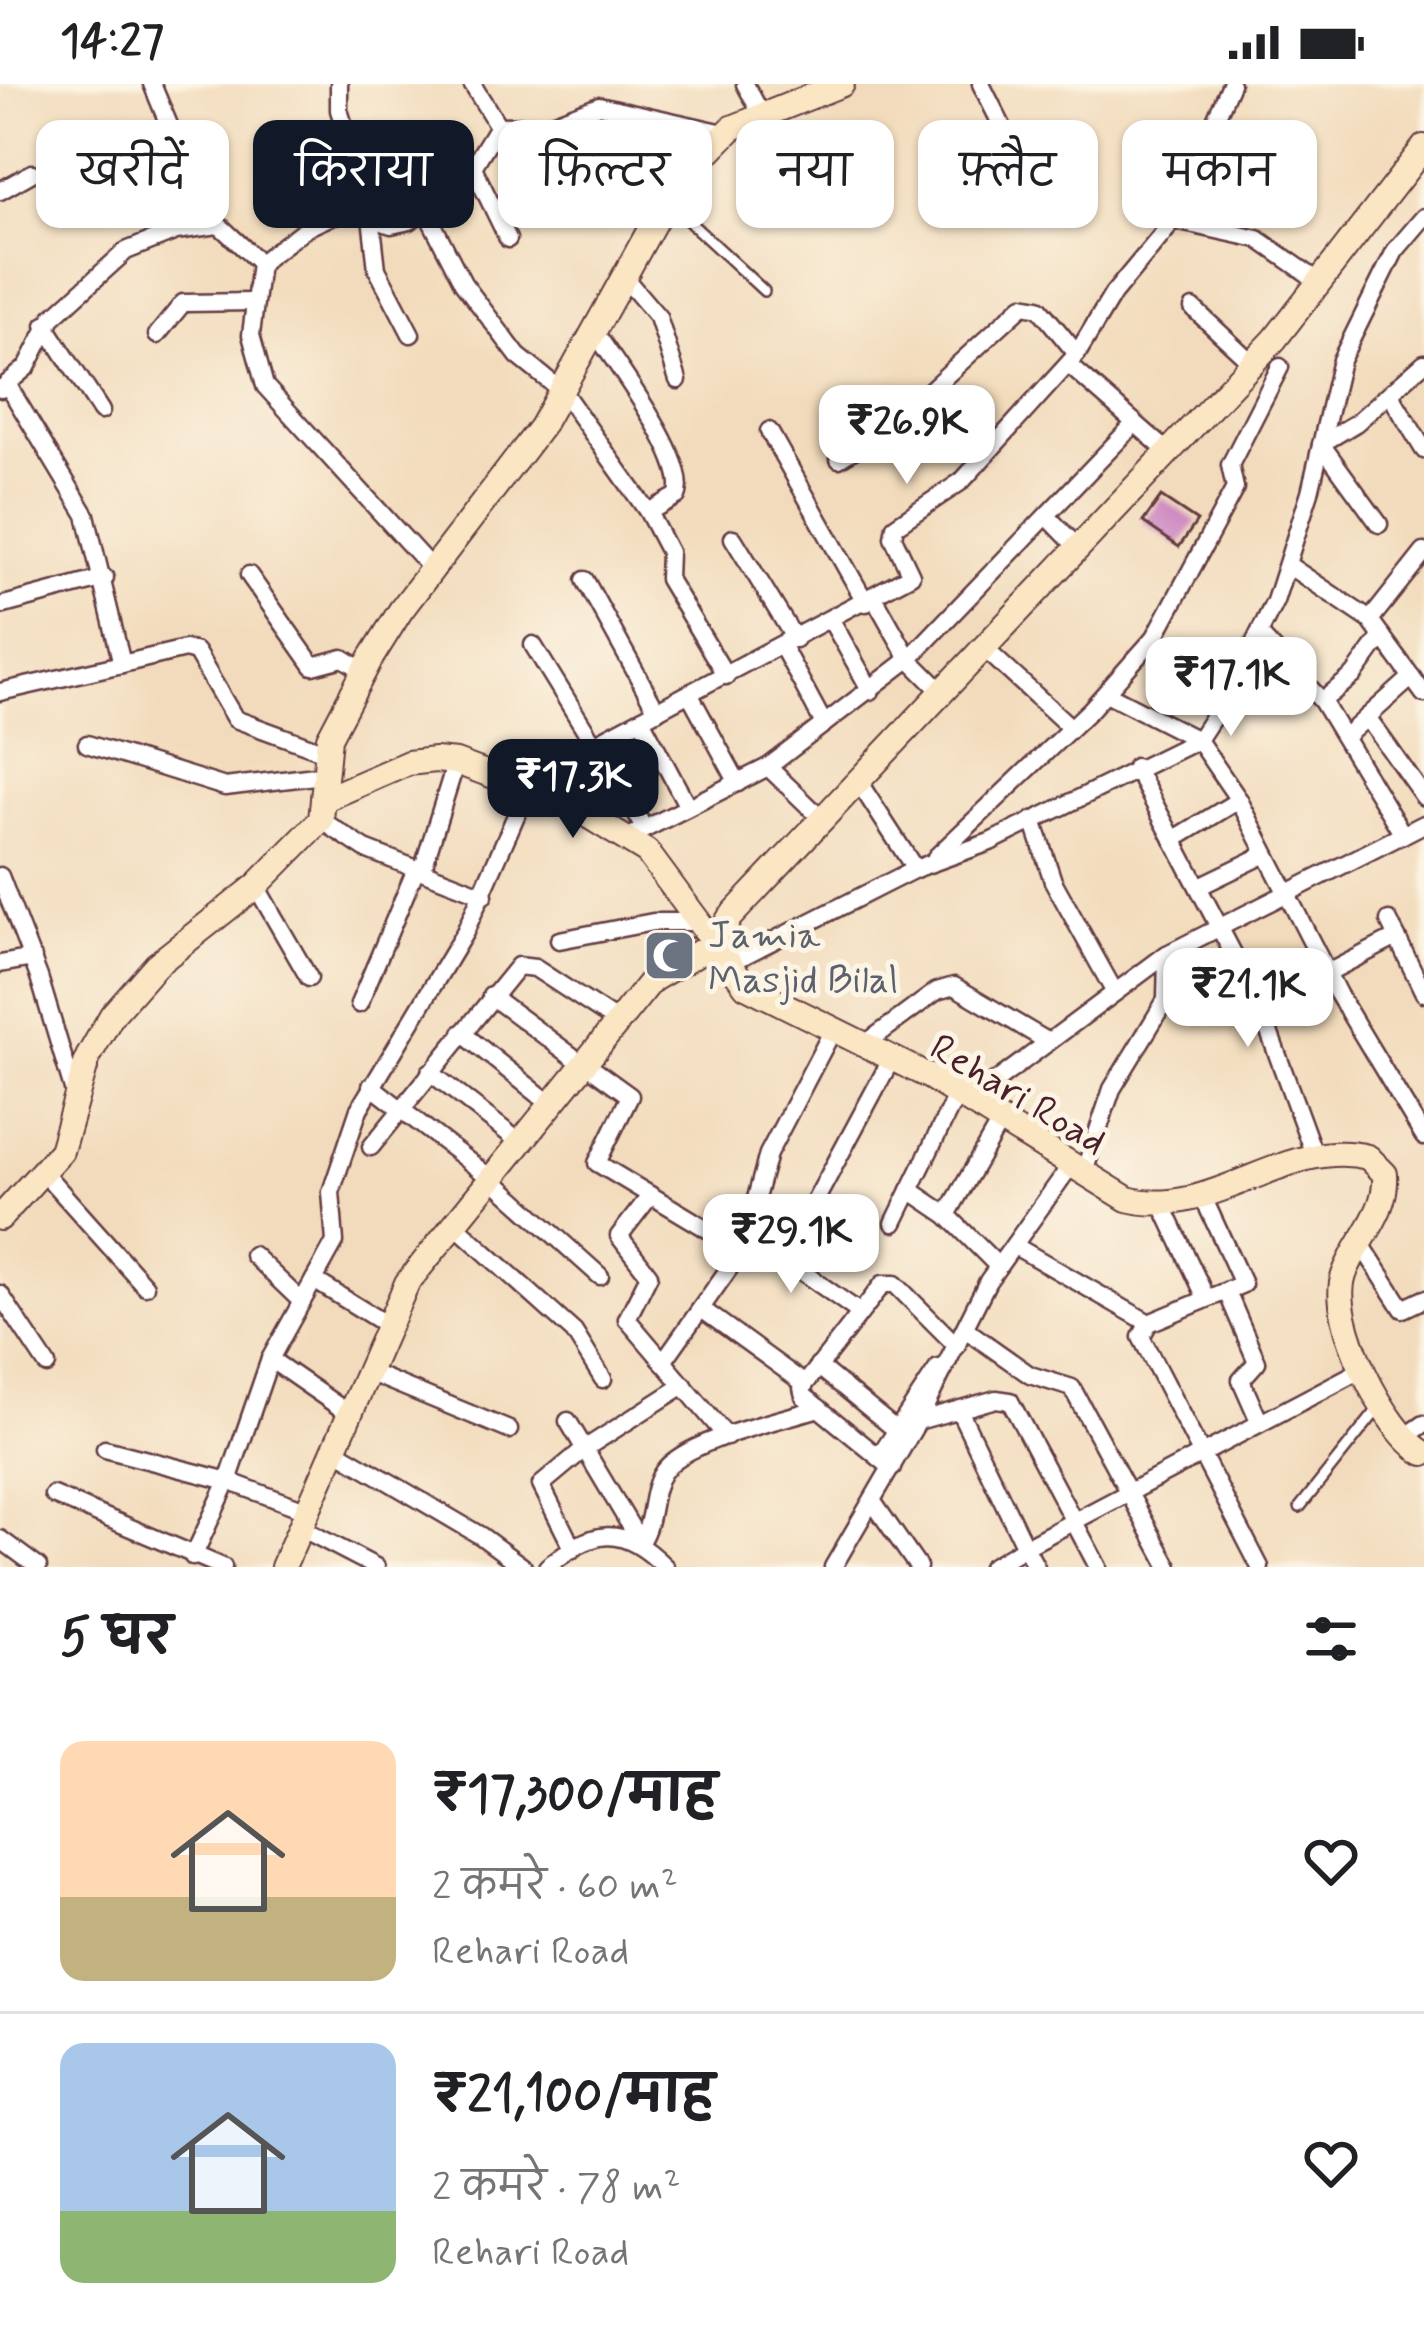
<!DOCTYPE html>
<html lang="hi">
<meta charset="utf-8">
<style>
:root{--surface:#fff;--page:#f2f2f2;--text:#202124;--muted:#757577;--line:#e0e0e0;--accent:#111827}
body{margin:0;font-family:Mynerve,"Playpen Sans Deva",sans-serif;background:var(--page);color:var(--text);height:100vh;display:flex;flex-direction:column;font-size:45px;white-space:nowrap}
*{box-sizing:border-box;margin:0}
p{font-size:39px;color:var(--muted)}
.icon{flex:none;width:66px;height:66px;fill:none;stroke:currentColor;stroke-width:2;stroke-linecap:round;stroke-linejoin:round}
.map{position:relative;height:1483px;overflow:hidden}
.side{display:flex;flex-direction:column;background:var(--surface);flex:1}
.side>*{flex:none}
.top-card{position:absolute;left:36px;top:36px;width:1353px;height:108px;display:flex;gap:24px}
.price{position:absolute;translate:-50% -102px;padding:0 27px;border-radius:24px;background:#fff;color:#222;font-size:39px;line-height:78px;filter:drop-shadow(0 3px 6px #0008)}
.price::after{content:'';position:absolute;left:50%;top:72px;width:36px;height:27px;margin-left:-18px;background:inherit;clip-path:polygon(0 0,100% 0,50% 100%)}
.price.selected{background:var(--accent);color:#fff}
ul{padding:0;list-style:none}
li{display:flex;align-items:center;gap:36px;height:300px;padding:0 60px}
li+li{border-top:3px solid var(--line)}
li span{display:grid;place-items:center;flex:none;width:336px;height:240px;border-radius:24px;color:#555}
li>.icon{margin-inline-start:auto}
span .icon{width:144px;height:144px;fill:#fffc;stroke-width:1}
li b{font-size:51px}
h2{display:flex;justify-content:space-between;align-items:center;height:144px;padding:0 60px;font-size:51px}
.chip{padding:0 42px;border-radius:24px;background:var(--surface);box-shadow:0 3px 9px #0004;font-size:42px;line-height:108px}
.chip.selected{background:var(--accent);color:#fff}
.status{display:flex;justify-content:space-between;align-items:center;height:84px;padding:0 60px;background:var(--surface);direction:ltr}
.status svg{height:33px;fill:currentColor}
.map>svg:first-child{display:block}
.building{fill:#cf8cc2}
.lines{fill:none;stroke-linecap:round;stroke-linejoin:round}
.lane-casing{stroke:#633b41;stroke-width:14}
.street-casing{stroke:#633b41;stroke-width:21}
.secondary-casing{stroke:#633b41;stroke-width:28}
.lane{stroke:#fff;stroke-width:9}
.street{stroke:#fff;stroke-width:16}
.secondary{stroke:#fbe6c4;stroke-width:24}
.labels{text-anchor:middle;stroke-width:10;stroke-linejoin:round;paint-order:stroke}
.worship-label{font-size:39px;fill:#5b616d;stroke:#fcf5e5;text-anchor:start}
.street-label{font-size:39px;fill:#4a1f2b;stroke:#fcf5e5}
</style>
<div class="status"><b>14:27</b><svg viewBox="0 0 49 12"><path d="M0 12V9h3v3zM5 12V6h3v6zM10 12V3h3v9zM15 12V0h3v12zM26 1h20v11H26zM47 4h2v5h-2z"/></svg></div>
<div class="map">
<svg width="1424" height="1483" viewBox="0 0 1424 1483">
<rect width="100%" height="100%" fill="#fcf5e5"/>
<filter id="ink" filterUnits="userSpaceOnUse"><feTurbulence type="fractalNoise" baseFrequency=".00833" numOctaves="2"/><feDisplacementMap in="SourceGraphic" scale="24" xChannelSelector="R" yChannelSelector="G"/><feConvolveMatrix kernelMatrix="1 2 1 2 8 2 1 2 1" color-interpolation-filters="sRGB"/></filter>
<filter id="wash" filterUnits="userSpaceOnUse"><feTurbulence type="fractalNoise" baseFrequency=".004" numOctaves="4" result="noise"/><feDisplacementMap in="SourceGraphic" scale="48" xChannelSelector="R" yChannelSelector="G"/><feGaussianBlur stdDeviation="2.7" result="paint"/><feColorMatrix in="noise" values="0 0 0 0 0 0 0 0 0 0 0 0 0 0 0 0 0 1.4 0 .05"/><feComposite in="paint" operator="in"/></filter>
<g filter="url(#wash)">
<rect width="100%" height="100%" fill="#f2dbbc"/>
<g id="blocks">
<g class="building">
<path d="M1161,413l36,24 -18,26 -36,-25z"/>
<path d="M594,677h7l18,44 -2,8 -38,-19z"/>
<path d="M654,853l45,1 -37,26 -10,-18z"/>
</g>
</g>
</g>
<g filter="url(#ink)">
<use href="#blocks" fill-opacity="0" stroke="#633b41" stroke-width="3"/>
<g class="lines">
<defs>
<g id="lane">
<path d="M669,119l95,88"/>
<path d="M1300,1423l78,-98"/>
</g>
<g id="street">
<path d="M152,0l53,128 55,51"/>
<path d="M339,0v26l18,57 1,46"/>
<path d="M472,0l26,42"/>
<path d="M745,0l17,31"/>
<path d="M981,0l61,122"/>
<path d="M473,83l35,72"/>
<path d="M0,107l32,-18"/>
<path d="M425,125l38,74 55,73 45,36 85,120 21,40 -1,27 58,97"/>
<path d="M371,133l6,52 34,65"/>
<path d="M1171,136l87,19 63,44"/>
<path d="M623,192l35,41 20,63"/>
<path d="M1193,224l59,55"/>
<path d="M45,241l56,86"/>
<path d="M595,248c20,31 97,132 82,164l-29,16"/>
<path d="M157,251l26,-32 71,-1"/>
<path d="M1069,281l98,86"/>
<path d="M7,300l79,131 36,149 63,-15 11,3 39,67 90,33"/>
<path d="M1,305l26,-22 25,-49 74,-67 50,-20 42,-6"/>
<path d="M1390,310l34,56"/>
<path d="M769,347l97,172"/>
<path d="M839,375l49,-30 135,-124 16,3 38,46"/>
<path d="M1047,432l30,31"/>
<path d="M1379,440l-58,-80 35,-21 68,-60"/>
<path d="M733,454l62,101"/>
<path d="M1288,481l82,55 54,74"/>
<path d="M432,485l-167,-183 -14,-51 9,-72 46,-35 28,-13 24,-2 33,12 19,-4 63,-54 25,-41 48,-1 53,-20 125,28"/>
<path d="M249,491l64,91 30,-8 21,13"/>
<path d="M585,496l72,131"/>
<path d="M874,513l35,62 33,33"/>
<path d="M0,522l105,-28"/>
<path d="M831,536l40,71"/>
<path d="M1370,536l54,-68"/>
<path d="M1260,551l62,66 81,134"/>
<path d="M533,561l61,99"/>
<path d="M782,562l42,78"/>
<path d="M984,564l86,79"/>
<path d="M0,608l122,-28"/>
<path d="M1106,609l92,47 41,60 99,194 86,143"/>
<path d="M690,611l48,88"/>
<path d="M1322,617l32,-26 28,-39"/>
<path d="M1367,633l57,80"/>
<path d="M641,635l47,88"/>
<path d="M1345,653l67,-60"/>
<path d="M600,657l44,88"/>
<path d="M87,660l138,43 98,-12"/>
<path d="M768,683l54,52"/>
<path d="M1135,683l122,232 58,158"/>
<path d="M858,697l57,88"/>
<path d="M569,720l25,-60 317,-169 -18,-38 2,-11 67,-45 115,-127 36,-60 53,-64 65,-146"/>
<path d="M321,736l44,29 119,46"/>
<path d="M1033,736l20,61 61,110"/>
<path d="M627,754l141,-71 141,-108 226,-236"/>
<path d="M1173,756l66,-40"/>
<path d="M936,773l155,-148 64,-72 80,-149 -5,-23 50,-98"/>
<path d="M422,787l34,-109"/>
<path d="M0,792l39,101 36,119"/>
<path d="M256,802l53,92"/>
<path d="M1200,802l66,-32"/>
<path d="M1389,837l35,72"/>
<path d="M559,856l94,-18h48"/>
<path d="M729,879l186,-94 75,-27 208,-102 33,-50 44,-89 35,-109 31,-132 54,-109 29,-34"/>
<path d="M0,880l33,-6"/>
<path d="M1327,889l70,-36"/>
<path d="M491,912l81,60"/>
<path d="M359,920l57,-135"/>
<path d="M462,949l91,73"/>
<path d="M865,960l72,-53 17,-5 93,55"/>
<path d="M586,980l44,32 -33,67 145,87"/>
<path d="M430,988l92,72"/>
<path d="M371,1002l122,94 107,96"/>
<path d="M968,1018l199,-148 257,-130"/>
<path d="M371,1063l147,-181 17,2 84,55"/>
<path d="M45,1090l100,112"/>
<path d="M1083,1091l29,-86 54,-89 1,-46"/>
<path d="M910,1106l37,25 51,51"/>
<path d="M650,1112l-31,40 30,39 -22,44 100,118"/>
<path d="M1203,1113l40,87 -94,39 -8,14 119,230"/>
<path d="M1162,1120l44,94"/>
<path d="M947,1131l53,-93"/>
<path d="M894,1139l63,-129"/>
<path d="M456,1142l118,106 29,47"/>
<path d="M746,1157l38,18 75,53"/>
<path d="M1361,1160l42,65 21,-10"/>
<path d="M1015,1162l134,77"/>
<path d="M253,1171l48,46"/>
<path d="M784,1175l108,-201"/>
<path d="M314,1196l76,47"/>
<path d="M1227,1208l30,70 -16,18 19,43"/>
<path d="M0,1210l47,71"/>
<path d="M703,1226l102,74"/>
<path d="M965,1245l65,46 42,13 97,179"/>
<path d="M270,1275l81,56"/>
<path d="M663,1278l79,-112 26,-96 66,-126"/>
<path d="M818,1282l77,63"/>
<path d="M371,1289l138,57"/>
<path d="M959,1326l66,137 -34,20"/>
<path d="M568,1337l72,121c15,-23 9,-49 23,-70 21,-32 119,-52 156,-64"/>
<path d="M918,1337l78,-22 14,2 88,166"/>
<path d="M1402,1355l22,-15"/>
<path d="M105,1365l123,32 80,30"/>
<path d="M335,1366l146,86 42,31"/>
<path d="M879,1373l59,-89"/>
<path d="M892,1384l-88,-72 -2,-8 81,-104h12l62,62"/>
<path d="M53,1411l170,72"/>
<path d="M873,1418l45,65"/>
<path d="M299,1443l77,40"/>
<path d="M0,1455l38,28"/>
<path d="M573,1465l-32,-64 43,-36 100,-64"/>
<path d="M193,1473l35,-76 42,-122 65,-117 -4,-50 28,-83 106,-177 63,-144"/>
<path d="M547,1483c47,-39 75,-43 118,0"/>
<path d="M833,1483l85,-146 70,-140 81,-113"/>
<path d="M1036,1483l-11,-20 340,-179"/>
</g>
<g id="secondary">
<path d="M323,716l85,-37 27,-3 21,2 113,42 78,48 99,134 184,91 197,122c86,22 159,-63 241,-42l17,17c3,40 -29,66 -41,101 -16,43 42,158 80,178"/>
<path d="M0,1134l61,-67 27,-94 24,-42 44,-50 100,-79 65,-66 8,-82 42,-80 30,-48 140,-183 132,-239 59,-60 110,-44"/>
<path d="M283,1483l124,-284 245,-303 63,-37 15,-26 545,-578 149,-192"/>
</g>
</defs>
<use href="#lane" class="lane-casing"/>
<use href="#street" class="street-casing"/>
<use href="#secondary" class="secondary-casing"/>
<use href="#lane" class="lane"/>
<use href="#street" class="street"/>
<use href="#secondary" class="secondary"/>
</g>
</g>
<defs>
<symbol id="mosque-square" viewBox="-11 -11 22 22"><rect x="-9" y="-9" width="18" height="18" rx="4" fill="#6b7280" stroke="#fcf5e5"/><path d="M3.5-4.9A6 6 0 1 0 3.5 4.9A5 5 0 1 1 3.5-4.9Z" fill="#fff"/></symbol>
</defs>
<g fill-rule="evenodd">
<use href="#mosque-square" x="640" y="842" width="59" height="59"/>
</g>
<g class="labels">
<g class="worship-label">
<text x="708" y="863">Jamia<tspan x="708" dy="45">Masjid Bilal</tspan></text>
</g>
<g class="street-label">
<text transform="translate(1019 1009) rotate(31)" y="14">Rehari Road</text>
</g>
</g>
</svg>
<b class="price" style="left:907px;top:403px">₹26.9K</b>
<b class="price" style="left:1231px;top:655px">₹17.1K</b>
<b class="price selected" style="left:573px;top:757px">₹17.3K</b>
<b class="price" style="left:1248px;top:966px">₹21.1K</b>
<b class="price" style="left:791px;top:1212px">₹29.1K</b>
<div class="top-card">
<a class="chip">खरीदें</a>
<a class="chip selected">किराया</a>
<a class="chip">फ़िल्टर</a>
<a class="chip">नया</a>
<a class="chip">फ़्लैट</a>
<a class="chip">मकान</a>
</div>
</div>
<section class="side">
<h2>5 घर<svg class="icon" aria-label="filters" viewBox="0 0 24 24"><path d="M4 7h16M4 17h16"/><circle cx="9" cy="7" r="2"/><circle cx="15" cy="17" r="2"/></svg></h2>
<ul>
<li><span style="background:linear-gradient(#ffd9b3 65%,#c2b280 0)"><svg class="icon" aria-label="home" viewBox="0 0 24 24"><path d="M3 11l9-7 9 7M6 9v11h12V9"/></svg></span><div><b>₹17,300/माह</b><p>2 कमरे · 60 m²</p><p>Rehari Road</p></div><svg class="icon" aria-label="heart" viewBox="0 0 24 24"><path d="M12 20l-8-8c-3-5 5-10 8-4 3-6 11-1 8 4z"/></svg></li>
<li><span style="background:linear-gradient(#a9c7e8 70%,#8fb573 0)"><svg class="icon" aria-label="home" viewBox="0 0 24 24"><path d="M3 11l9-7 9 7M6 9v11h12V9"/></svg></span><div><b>₹21,100/माह</b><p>2 कमरे · 78 m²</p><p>Rehari Road</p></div><svg class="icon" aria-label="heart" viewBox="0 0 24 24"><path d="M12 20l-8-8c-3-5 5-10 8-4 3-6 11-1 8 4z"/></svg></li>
</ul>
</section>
